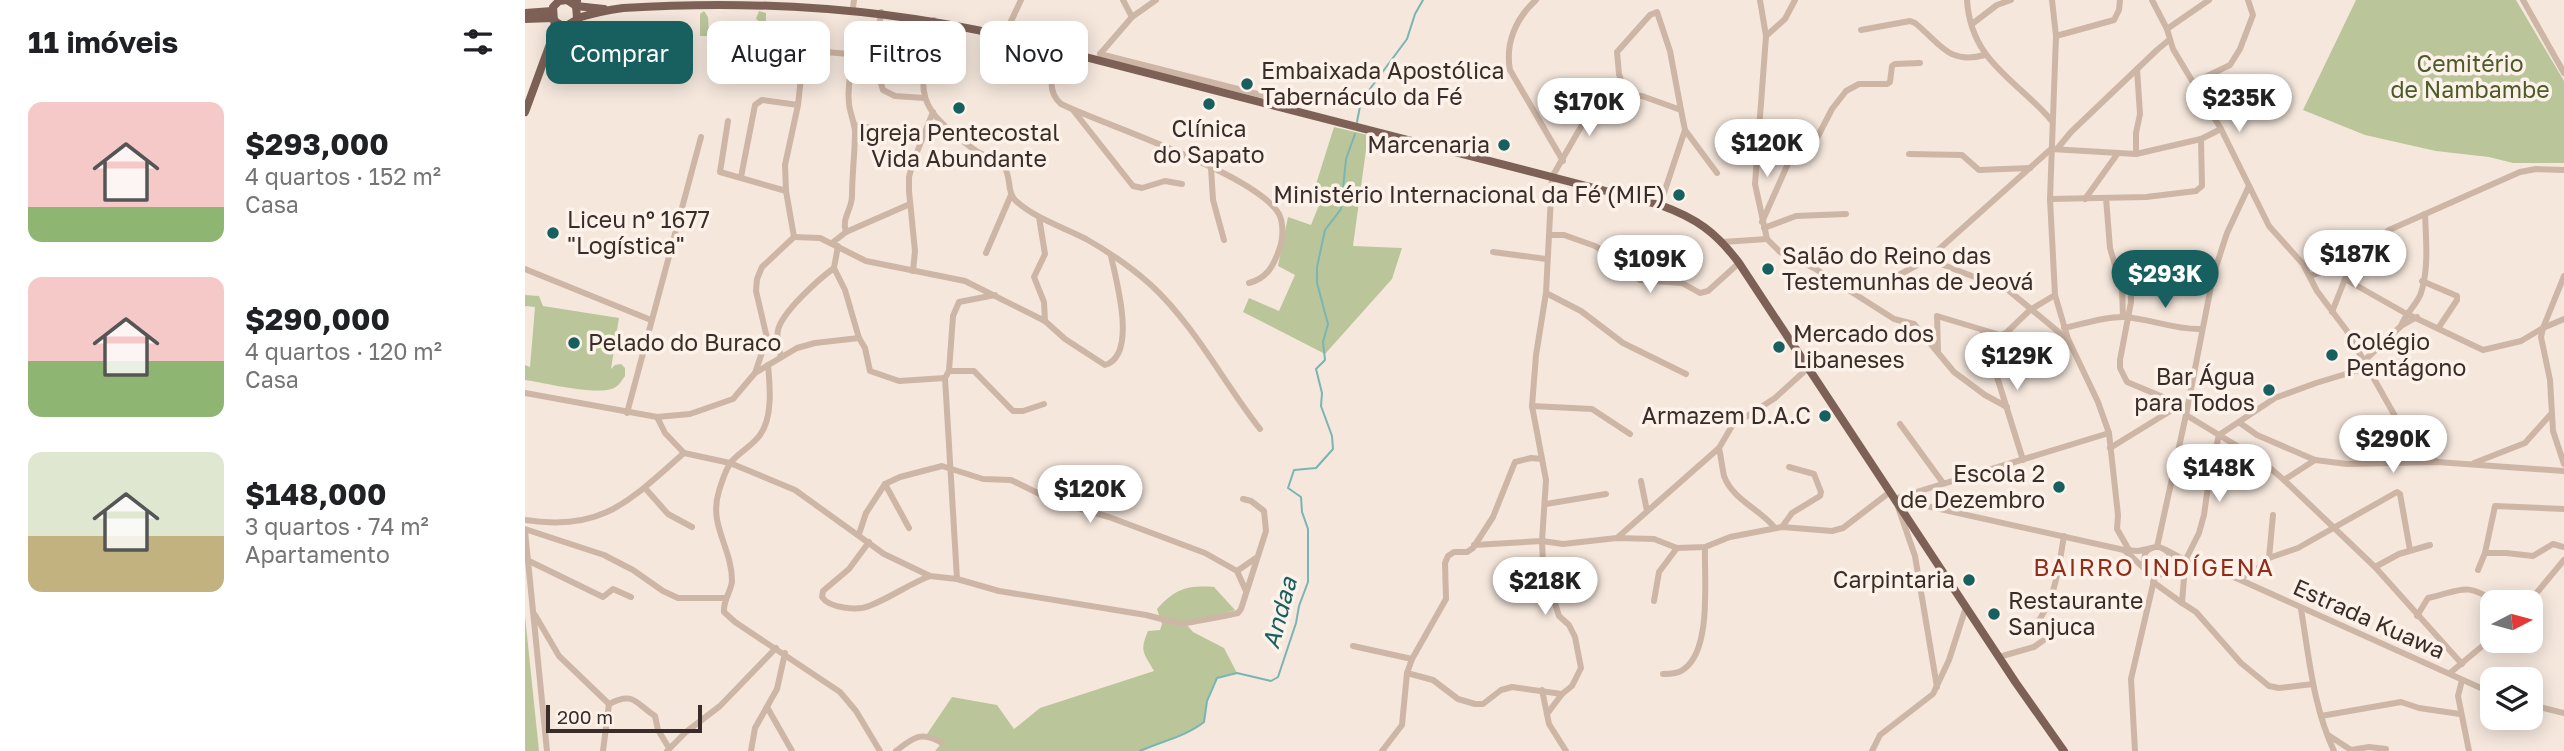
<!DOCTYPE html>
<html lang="pt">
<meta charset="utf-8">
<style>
:root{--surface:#fff;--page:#f6f6f6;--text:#202124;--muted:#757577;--accent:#186060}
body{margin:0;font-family:"Golos Text",sans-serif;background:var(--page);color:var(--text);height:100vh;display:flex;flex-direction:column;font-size:26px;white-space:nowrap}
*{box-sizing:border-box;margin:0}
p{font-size:23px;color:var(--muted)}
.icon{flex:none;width:38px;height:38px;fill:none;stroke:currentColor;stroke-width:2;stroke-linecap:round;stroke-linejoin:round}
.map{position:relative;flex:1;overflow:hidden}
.drawer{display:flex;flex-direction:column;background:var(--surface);width:525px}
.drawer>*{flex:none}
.top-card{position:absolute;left:21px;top:21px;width:665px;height:63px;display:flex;gap:14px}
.needle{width:46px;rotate:84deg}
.buttons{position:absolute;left:1955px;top:590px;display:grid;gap:14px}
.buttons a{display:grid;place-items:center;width:63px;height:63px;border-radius:14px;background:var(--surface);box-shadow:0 4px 18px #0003;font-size:35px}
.scale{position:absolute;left:21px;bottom:18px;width:156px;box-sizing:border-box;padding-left:7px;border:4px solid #3a2c28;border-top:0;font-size:19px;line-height:24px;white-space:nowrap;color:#3a2c28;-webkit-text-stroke:5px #fcf2e9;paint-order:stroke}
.price{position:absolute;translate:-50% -60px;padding:0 16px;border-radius:24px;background:#fff;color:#222;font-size:23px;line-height:46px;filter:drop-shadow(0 2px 4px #0008)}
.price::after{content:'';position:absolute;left:50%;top:42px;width:21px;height:16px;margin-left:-10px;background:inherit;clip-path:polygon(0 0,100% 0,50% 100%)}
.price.on{background:var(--accent);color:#fff}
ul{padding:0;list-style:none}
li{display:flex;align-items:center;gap:21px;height:175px;padding:0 28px}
li span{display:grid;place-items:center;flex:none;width:196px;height:140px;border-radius:14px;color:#555}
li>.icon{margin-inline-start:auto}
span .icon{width:84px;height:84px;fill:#fffc;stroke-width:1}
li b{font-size:30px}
h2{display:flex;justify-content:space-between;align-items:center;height:84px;padding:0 28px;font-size:30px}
.tag{padding:0 24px;border-radius:14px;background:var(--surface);box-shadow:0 4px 18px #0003;font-size:24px;line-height:63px}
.tag.on{background:var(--accent);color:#fff}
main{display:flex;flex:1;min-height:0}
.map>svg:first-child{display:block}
.green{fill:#bac69a}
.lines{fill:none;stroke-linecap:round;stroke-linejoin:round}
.stream{stroke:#78b5b3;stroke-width:2}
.minor{stroke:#ceb6a6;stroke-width:6}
.major{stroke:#7d6157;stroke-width:8}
.poi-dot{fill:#186060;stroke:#fcf2e9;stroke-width:2.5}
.labels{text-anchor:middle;stroke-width:7;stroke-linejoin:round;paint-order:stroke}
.park-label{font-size:23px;fill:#4c5b29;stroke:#fcf2e9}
.poi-label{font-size:23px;fill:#3a2c28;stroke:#fcf2e9;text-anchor:start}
.street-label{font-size:23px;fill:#3a2c28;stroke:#fcf2e9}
.neighbourhood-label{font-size:24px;letter-spacing:2px;fill:#922c18;stroke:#fcf2e9}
.water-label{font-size:24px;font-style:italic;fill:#186060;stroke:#fcf2e9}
</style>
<main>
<section class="drawer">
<h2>11 imóveis<svg class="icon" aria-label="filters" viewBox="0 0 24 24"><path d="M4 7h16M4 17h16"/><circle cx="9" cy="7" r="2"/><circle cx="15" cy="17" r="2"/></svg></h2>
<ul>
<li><span style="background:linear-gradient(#f6c9c9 75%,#8fb573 0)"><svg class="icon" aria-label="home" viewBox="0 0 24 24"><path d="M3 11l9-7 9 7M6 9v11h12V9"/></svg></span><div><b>$293,000</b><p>4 quartos · 152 m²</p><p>Casa</p></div></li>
<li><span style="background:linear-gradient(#f6c9c9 60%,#8fb573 0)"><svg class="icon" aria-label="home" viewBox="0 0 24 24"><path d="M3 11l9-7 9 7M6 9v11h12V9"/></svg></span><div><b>$290,000</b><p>4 quartos · 120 m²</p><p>Casa</p></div></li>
<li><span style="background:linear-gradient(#dfe7d0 60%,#c2b280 0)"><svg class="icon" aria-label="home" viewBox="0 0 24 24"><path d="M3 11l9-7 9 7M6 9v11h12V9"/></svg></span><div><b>$148,000</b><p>3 quartos · 74 m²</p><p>Apartamento</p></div></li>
</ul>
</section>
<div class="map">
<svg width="2039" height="751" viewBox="0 0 2039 751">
<rect width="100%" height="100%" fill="#f5e7dc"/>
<g class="green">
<path d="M1831,0h160l48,81v82h-51l-24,-6 -53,-6 -71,-16 -62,-25z"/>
<path d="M179,11l4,6 1,18h51l-1,-14 -3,-2 3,-8 7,2 -1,52 -30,-2 5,-27h-40v-22z"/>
<path d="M809,127l34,8 -15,111 49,2 -10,31 -67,75 -82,-42 6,-14 30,13 16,-36 -17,-9 10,-49 23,8 8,-20 -8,-5z"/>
<path d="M0,295l14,1 4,10 76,12 -8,51 4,-4 6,-1 4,4v8c-3,4 -6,10 -11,12 -17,8 -69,-5 -89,-8v-15l5,2 5,-60 -10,-1z"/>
<path d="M689,587l21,23 -48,15 6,7 31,16 13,25 -20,5c-5,8 -9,17 -11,26 0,5 0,12 -2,16 -6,13 -50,25 -64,31h-205l5,-6 -13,-11 25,-37 45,8 17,24 26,-21 114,-37c-10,-18 -15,-19 -6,-40l12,-1 2,-6 -5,-15c18,-20 30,-24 57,-22z"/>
<path d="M0,616l14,135h-14z"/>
</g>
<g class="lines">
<g class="stream">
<path d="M832,122l4,-21 46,-62 8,-25 8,-14"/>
<path d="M615,751c22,-10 45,-14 64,-29l3,-21 10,-23 20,-5 34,8 7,-4 18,-54 3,-17 9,-24v-53l-6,-17 -1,-15 -13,-9 6,-18 22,-2 17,-19 -1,-13 -11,-30 1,-13 -6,-24 9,-9 -2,-18 5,-18 -11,-41v-16l8,-37 16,-21 5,-50 9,-25"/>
</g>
<g class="minor">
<path d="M598,0l9,17"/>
<path d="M1011,0c-20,18 -31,43 -26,70l53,91"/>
<path d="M1235,0l6,36 -11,148 12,55 13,13 34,16 80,51 20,5 40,48 31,23 22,12"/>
<path d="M1442,0c4,62 49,79 84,120"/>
<path d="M1527,0l4,36 -6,163 5,96 13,44 30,63 11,31 9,82 -1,14 12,21"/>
<path d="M1627,0l15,29 6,20 48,80 48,97 34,38 14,27 30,40 57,101 8,11 25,19"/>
<path d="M1998,0l41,73"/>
<path d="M328,8l1,-8"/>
<path d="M356,12l-6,44 5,5 -1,16 4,13 12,6 29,2"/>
<path d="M409,20c-14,70 -25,82 38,128 9,7 24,11 32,19 8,10 2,25 12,34 20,18 47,26 70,38 23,13 46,29 65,46 45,42 72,97 109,144"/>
<path d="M1447,24l25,-19 14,-5"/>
<path d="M1642,29l42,-29"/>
<path d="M1336,30l49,-9 5,2c26,21 33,42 70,32"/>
<path d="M479,36l17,-36"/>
<path d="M1241,36l19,-17 10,-19"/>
<path d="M1531,36l58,-16 5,-10 1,-10"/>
<path d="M534,50c-5,19 -15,39 2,54 46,22 195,70 218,110 5,10 4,26 0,36 -6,17 -12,28 -30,33"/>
<path d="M575,54l197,50"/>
<path d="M575,54l32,-37 24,-17"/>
<path d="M1668,83l37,-18 10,-16 13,-34 -5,-15"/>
<path d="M1101,95l-7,-21 -2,-22 33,-37 7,-3 13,39 11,59"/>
<path d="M548,110l60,76 9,2 23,-7 17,3"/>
<path d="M1690,119l38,-42"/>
<path d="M203,121l-8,51 66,19"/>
<path d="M329,125l24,4 6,9"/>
<path d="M1233,149l18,-5 19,10"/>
<path d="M1532,149l14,-17 86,-82 12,-10"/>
<path d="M1384,154l53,1 17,15 51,-2"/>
<path d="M1611,154v-21l4,-19 -3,-45"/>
<path d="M686,168l2,32 11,40"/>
<path d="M216,177l14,-72 7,-5 36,5"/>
<path d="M1581,198l4,50 12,41 1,28"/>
<path d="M1525,199l96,-2 50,-6 6,-5 -1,-47"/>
<path d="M1560,199l33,-46"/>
<path d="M1135,205l25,-75"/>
<path d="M514,217l6,37 -11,23 10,25 1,19"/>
<path d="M1237,222l29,-65 25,-17 16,-31 14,-18 13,-7h28l3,-2 2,-16 3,-2 25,-1"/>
<path d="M1239,228l32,-12 50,-2"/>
<path d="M321,232c-5,-13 6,-23 6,-36 0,-22 3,-43 3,-65 -1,-10 -5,-18 -6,-27 -2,-16 2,-32 5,-49"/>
<path d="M1025,235h14l31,11 25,15 20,19 42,3 18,10 8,-2 31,-28"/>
<path d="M269,237l26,1 46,23 99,20 80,40 20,18 40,26c33,-10 11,-85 6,-109"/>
<path d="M1198,242l44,-3"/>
<path d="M307,243l14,-11 64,-28"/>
<path d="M313,246l-4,22 11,22 14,48 6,10 5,23 29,10 46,-3"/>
<path d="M968,252l53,7"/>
<path d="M461,253l25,-58"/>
<path d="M1403,259l80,31 58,48"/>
<path d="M1627,260l-21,20v22l-11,58v8l7,14 60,25"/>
<path d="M0,269l126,51"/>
<path d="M388,271l2,-20 -6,-60v-14l4,-15 20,-50"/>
<path d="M1785,276l48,-17"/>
<path d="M2039,276l-21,52 -2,9 9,43 3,51 11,33"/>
<path d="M1820,279l60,34 78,37 38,-9 22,-13 21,-9"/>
<path d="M1897,281l35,15v4l-18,27"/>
<path d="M1310,283l25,-6 28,4 40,-22 123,-110 85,5 65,-15 20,-10"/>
<path d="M1021,293l35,18 42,32 63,31"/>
<path d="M1807,312l13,-33 14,-20 30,-29 131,-58 16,-3 28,1"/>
<path d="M1876,326c5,-14 16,-21 20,-33 8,-25 5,-53 4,-79"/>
<path d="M1539,328c19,-4 42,-12 61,-11 26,2 50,13 76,12"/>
<path d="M1458,332l40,128"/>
<path d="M1413,351l-1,-35 63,19 6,-2 24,-23 25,-15"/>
<path d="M256,357c-2,-8 -5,-19 -3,-27 4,-18 41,-51 56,-62"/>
<path d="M1840,360l36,-34 16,-9"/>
<path d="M243,365c2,21 5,52 -8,70 -7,10 -19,16 -28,26 -6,7 -10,20 -13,30 -11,34 13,56 13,90 -1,11 -9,19 -8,31l11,10 105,70 16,19 24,40"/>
<path d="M424,371h25l39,40h10l21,-7"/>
<path d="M230,373l42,-25 18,-5 44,-5"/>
<path d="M0,393l132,24 33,-3 43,-15 22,-26 12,-35 -11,-47 1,-12 5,-12 32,-30 -8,-46 -1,-26 13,-60 5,-46 4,-7 5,-1 63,5"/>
<path d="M1007,406l60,3 38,25"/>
<path d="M102,413l74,-276"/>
<path d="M1661,415l76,46 22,19 91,87 87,97"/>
<path d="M132,417l8,16 19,20 46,10 65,27 89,64 46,22 27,3 42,12 147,24 35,9 43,-8 14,-3 3,-4 25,-78 -2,-20 -13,-10 -8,-2"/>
<path d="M1715,423l17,12 58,25 32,4 90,-2 127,9"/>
<path d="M1375,424l43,59"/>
<path d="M1194,448c2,9 3,19 5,28 8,23 37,34 51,52"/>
<path d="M1585,448l70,-43"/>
<path d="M1949,463l51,-20 26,-29"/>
<path d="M1759,480l31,-20"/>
<path d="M1116,481l6,30"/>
<path d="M360,484l24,44"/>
<path d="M120,488l23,26 24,13"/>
<path d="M1372,498l212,-65"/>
<path d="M1370,499l229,51 14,1 14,-3"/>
<path d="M1021,504l60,-10"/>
<path d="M1373,507l17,49 22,131"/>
<path d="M0,520c78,12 104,-19 159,-67"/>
<path d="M1257,527l10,-14 28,-17 1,-4 -7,-18 -25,-7"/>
<path d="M0,529l79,26 29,15 30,21 15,7h47"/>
<path d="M0,531l22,220"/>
<path d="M334,534l7,-21 19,-29 15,-7 42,-11 41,13 28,1 45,22 53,15 96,36 32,18 9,20"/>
<path d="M1092,538l102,-90 13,-22 43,-28 33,-30"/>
<path d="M344,542l-20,27 -26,22 -1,6c7,11 35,14 47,9 21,-8 40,-22 61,-30"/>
<path d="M949,545l68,-4 21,3 54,-6 37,1 23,9 28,-1 25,-10 52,-10 50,4 11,-3 47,-36"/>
<path d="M1632,547l29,-132 27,-139 14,-43 22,-47"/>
<path d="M1641,550l26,14 44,14 256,115"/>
<path d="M1600,551c14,10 30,37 45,16l-1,-14c-8,-8 -17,-8 -24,0l-1,14"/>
<path d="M1960,553l10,-47 69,3"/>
<path d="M1744,558l4,-43"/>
<path d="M4,561l74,36 10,-8 18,8"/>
<path d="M1660,561l14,-28 5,-18 6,-43 9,-37 56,-37 41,-15 53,-16"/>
<path d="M1850,567l24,-13 31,-9"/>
<path d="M1953,570l7,-17h21l27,3 20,-12 11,3"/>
<path d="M712,571l19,-13"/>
<path d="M1711,578l17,-5 16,-15 29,-10 99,-56 3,2 10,56"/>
<path d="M432,579l-12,-201 4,-7 4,-55 6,-14 36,-7"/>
<path d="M1628,582l29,21 3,-38"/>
<path d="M1129,601l5,-29 18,-24"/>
<path d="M2004,602l35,-42"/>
<path d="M1657,603l14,9 45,51 28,23 10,2 34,-4"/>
<path d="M1776,609c8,48 12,97 33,142"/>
<path d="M10,615l24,41 50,48"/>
<path d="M1892,616l11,-18c34,-7 36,-17 68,4"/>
<path d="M1510,626c21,-28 23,-56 29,-90"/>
<path d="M828,646l59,13"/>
<path d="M1474,657l35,-10 18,-13"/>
<path d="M882,673l26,7 25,19 17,5h8l18,-14 11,-3 50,7"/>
<path d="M1925,673l42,-35"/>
<path d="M1138,674c7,0 15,0 21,-5 28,-20 20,-90 21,-122"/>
<path d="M1937,680l-4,16 11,55"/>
<path d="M1017,690l7,34 17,27"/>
<path d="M2006,705l33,8"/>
<path d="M242,707l25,44"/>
<path d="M1022,714l15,-20 10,-8 9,-18 -6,-31 -6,-12 -10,-9 -16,-51 -1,-24 4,-61 -14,-74 4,-51 10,-62 6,-116 30,-52 44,-30 16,1 39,14 4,20 32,43"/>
<path d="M1796,716l80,-14 18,6 41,6"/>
<path d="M1803,735l23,15 18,-3 17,2"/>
<path d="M78,751l6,-47c25,-13 26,-1 46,12l3,14 11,18"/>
<path d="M142,751l19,-19 34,-26 56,-58"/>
<path d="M226,751l4,-23 22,-39 8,-36"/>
<path d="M371,751c17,-13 25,-21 46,-8"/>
<path d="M857,751l20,-26 5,-52 5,-14 34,-60 -1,-36 3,-7 6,-4h13l6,-4 20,-31 22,-55 16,-4 11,1"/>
<path d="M1347,751l8,-16 53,-41 16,-34 17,-53"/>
<path d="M1610,751l-4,-72 24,-103"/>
</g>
<g class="major">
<path d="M52,1l-1,5 28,3"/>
<path d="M0,13l27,-2"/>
<path d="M52,18l-1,-12 -9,-6 -8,1 -6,6 1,14 9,5c9,-1 11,-6 18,-9 13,-4 28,-7 42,-9 128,-8 256,-1 381,28l656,169c36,13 56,27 79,58l277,420 48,68"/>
<path d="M0,19l28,-1"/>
<path d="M0,112l28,-76 2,-15"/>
</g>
</g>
<g class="poi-dot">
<circle cx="722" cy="84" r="7"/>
<circle cx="684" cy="104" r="7"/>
<circle cx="434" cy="108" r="7"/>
<circle cx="979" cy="145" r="7"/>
<circle cx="1154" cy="195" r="7"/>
<circle cx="28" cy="233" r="7"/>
<circle cx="1243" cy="269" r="7"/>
<circle cx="49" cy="343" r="7"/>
<circle cx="1254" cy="347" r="7"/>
<circle cx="1807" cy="355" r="7"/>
<circle cx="1744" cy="390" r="7"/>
<circle cx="1300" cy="416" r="7"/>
<circle cx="1534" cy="487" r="7"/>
<circle cx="1444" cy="580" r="7"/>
<circle cx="1469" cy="614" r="7"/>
</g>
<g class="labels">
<g class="park-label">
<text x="1945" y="72">Cemitério<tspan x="1945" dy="26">de Nambambe</tspan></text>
</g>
<g class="poi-label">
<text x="736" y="79">Embaixada Apostólica<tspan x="736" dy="26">Tabernáculo da Fé</tspan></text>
<text x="684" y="137" text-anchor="middle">Clínica<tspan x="684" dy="26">do Sapato</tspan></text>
<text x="434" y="141" text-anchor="middle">Igreja Pentecostal<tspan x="434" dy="26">Vida Abundante</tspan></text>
<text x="965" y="153" text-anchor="end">Marcenaria</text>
<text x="1140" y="203" text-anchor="end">Ministério Internacional da Fé (MIF)</text>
<text x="42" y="228">Liceu nº 1677<tspan x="42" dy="26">"Logística"</tspan></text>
<text x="1257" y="264">Salão do Reino das<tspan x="1257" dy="26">Testemunhas de Jeová</tspan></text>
<text x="1268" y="342">Mercado dos<tspan x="1268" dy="26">Libaneses</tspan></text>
<text x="1821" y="350">Colégio<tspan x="1821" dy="26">Pentágono</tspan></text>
<text x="63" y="351">Pelado do Buraco</text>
<text x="1730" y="385" text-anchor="end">Bar Água<tspan x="1730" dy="26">para Todos</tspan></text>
<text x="1286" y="424" text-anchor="end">Armazem D.A.C</text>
<text x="1520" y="482" text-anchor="end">Escola 2<tspan x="1520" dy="26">de Dezembro</tspan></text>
<text x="1430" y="588" text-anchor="end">Carpintaria</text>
<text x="1483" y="609">Restaurante<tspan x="1483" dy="26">Sanjuca</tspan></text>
</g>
<g class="street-label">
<text transform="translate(1844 619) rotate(24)" y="8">Estrada Kuawa</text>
</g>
<g class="neighbourhood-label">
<text x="1629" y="576">BAIRRO INDÍGENA</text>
</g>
<g class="water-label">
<text transform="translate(755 613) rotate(-75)" y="8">Andaa</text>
</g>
</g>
</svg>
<div class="buttons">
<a><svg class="needle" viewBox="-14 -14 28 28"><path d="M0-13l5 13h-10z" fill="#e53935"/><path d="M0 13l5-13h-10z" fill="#757577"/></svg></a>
<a><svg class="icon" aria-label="layers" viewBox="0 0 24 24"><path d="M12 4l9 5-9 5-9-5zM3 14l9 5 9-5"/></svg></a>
</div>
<div class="scale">200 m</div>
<b class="price" style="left:1714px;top:134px">$235K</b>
<b class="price" style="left:1064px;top:138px">$170K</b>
<b class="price" style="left:1242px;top:179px">$120K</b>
<b class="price" style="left:1830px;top:290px">$187K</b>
<b class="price" style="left:1125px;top:295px">$109K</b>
<b class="price on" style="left:1640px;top:310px">$293K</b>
<b class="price" style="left:1492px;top:392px">$129K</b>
<b class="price" style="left:1868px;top:475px">$290K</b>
<b class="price" style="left:1694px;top:504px">$148K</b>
<b class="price" style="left:565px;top:525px">$120K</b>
<b class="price" style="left:1020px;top:617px">$218K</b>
<div class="top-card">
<a class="tag on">Comprar</a>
<a class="tag">Alugar</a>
<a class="tag">Filtros</a>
<a class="tag">Novo</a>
</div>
</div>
</main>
